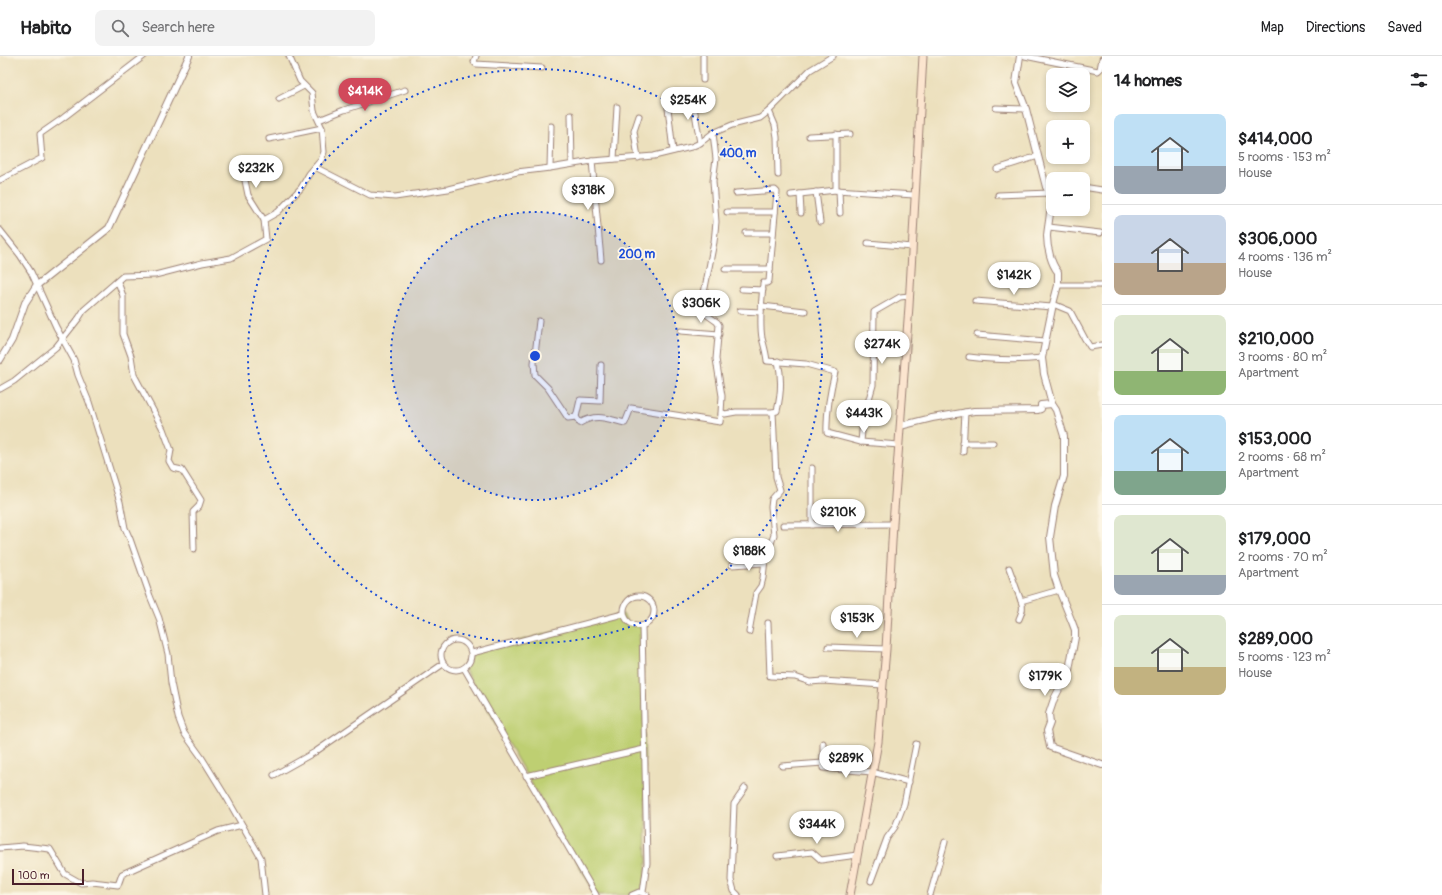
<!DOCTYPE html>
<meta charset="utf-8">
<style>
:root{--surface:#fff;--page:#f2f2f2;--text:#202124;--muted:#757577;--line:#e0e0e0;--accent:#d1495b}
body{margin:0;font-family:Pangolin,sans-serif;background:var(--page);color:var(--text);height:100vh;display:flex;flex-direction:column;font-size:15px;white-space:nowrap}
*{box-sizing:border-box;margin:0}
p{font-size:13px;color:var(--muted)}
.icon{flex:none;width:22px;height:22px;fill:none;stroke:currentColor;stroke-width:2;stroke-linecap:round;stroke-linejoin:round}
.map{position:relative;flex:1;overflow:hidden}
.side{display:flex;flex-direction:column;background:var(--surface);width:340px}
.side>*{flex:none}
.buttons{position:absolute;left:1046px;top:12px;display:grid;gap:8px}
.buttons a{display:grid;place-items:center;width:44px;height:44px;border-radius:8px;background:var(--surface);box-shadow:0 2px 6px #0003;font-size:20px}
.scale{position:absolute;left:12px;bottom:10px;width:72px;box-sizing:border-box;padding-left:4px;border:2px solid #4a1f2b;border-top:0;font-size:11px;line-height:14px;white-space:nowrap;color:#4a1f2b;-webkit-text-stroke:3px #fcf5e5;paint-order:stroke}
.price{position:absolute;translate:-50% -34px;padding:0 9px;border-radius:14px;background:#fff;color:#222;font-size:13px;line-height:26px;filter:drop-shadow(0 1px 2px #0008)}
.price::after{content:'';position:absolute;left:50%;top:24px;width:12px;height:9px;margin-left:-6px;background:inherit;clip-path:polygon(0 0,100% 0,50% 100%)}
.price.on{background:var(--accent);color:#fff}
ul{padding:0;list-style:none}
li{display:flex;align-items:center;gap:12px;height:100px;padding:0 12px}
li+li{border-top:1px solid var(--line)}
li span{display:grid;place-items:center;flex:none;width:112px;height:80px;border-radius:8px;color:#555}
li>.icon{margin-inline-start:auto}
span .icon{width:48px;height:48px;fill:#fffc;stroke-width:1}
li b{font-size:17px}
h2{display:flex;justify-content:space-between;align-items:center;height:48px;padding:0 12px;font-size:17px}
header{display:flex;align-items:center;gap:24px;box-sizing:border-box;height:56px;padding:0 20px;background:var(--surface);border-bottom:1px solid var(--line)}
header strong{font-size:19px}
nav{display:flex;gap:22px;margin-inline-start:auto;font-size:14px}
.search{width:280px;height:36px;background:var(--page);display:flex;align-items:center;gap:10px;box-sizing:border-box;padding:0 14px;border-radius:8px;color:var(--muted);font-size:15px}
main{display:flex;flex:1;min-height:0}
.map>svg:first-child{display:block}
.green{fill:#becf72;stroke:#84774e}
.lines{fill:none;stroke-linecap:round;stroke-linejoin:round}
.minor-casing{stroke:#9b8074;stroke-width:7}
.tertiary-casing{stroke:#9b8074;stroke-width:8}
.secondary-casing{stroke:#9b8074;stroke-width:9}
.minor{stroke:#fff;stroke-width:5}
.tertiary{stroke:#fff;stroke-width:6}
.secondary{stroke:#fce5cf;stroke-width:7}
.ring{fill:none;stroke:#1d4ed8;stroke-width:2;stroke-dasharray:2 4}
.centre{fill:#1d4ed8;stroke:#fcf5e5;stroke-width:2}
.ring-label{font-size:12px;text-anchor:middle;font-weight:bold;fill:#1d4ed8;stroke:#fcf5e5;stroke-width:3.5;stroke-linejoin:round;paint-order:stroke}
</style>
<header>
<strong>Habito</strong>
<div class="search"><svg class="icon" aria-label="search" viewBox="0 0 24 24"><circle cx="10" cy="10" r="6"/><path d="M15 15l6 6"/></svg>Search here</div>
<nav><a>Map</a><a>Directions</a><a>Saved</a></nav>
</header>
<main>
<div class="map">
<svg width="1102" height="839" viewBox="0 0 1102 839">
<rect width="100%" height="100%" fill="#fcf5e5"/>
<filter id="ink" filterUnits="userSpaceOnUse"><feTurbulence type="fractalNoise" baseFrequency=".025" numOctaves="2"/><feDisplacementMap in="SourceGraphic" scale="8" xChannelSelector="R" yChannelSelector="G"/><feConvolveMatrix kernelMatrix="1 2 1 2 8 2 1 2 1" color-interpolation-filters="sRGB"/></filter>
<filter id="wash" filterUnits="userSpaceOnUse"><feTurbulence type="fractalNoise" baseFrequency=".012" numOctaves="4" result="noise"/><feDisplacementMap in="SourceGraphic" scale="16" xChannelSelector="R" yChannelSelector="G"/><feGaussianBlur stdDeviation="0.9" result="paint"/><feColorMatrix in="noise" values="0 0 0 0 0 0 0 0 0 0 0 0 0 0 0 0 0 1.4 0 .05"/><feComposite in="paint" operator="in"/></filter>
<g filter="url(#wash)">
<rect width="100%" height="100%" fill="#ece0bd"/>
<path class="green" d="M623,558c4,9 9,12 19,12l5,237 -4,29 -11,3h-36l-132,-227c5,-5 7,-8 8,-15z"/>
</g>
<g filter="url(#ink)">
<g class="lines">
<defs>
<g id="minor">
<path d="M476,0l-2,6 2,2 66,4"/>
<path d="M1025,0l73,15 2,-2 2,-10"/>
<path d="M703,24v-24"/>
<path d="M692,39l8,48"/>
<path d="M279,43l25,-13"/>
<path d="M668,52l5,43"/>
<path d="M996,52l30,1"/>
<path d="M769,55l6,14 2,12 1,38"/>
<path d="M571,59l1,49"/>
<path d="M319,64l25,-10 61,-20"/>
<path d="M713,77l3,26 -3,22 3,41 -2,20 -11,56 4,17 10,7 2,3 -3,34 6,37 -1,17"/>
<path d="M836,78v56"/>
<path d="M809,80l41,-2"/>
<path d="M269,83l53,-11"/>
<path d="M638,102l-4,-27 5,-15"/>
<path d="M614,103l3,-52"/>
<path d="M241,105l7,34 16,25"/>
<path d="M592,105l9,99"/>
<path d="M315,111l55,28 25,2 53,-8 69,-17 33,-4 42,-7 62,-5 37,-9 9,-4 13,-10 19,-8 28,-7 9,-7 41,-41 23,-14"/>
<path d="M550,112l1,-42"/>
<path d="M997,113l41,-13"/>
<path d="M0,124l42,-22 -2,-24 23,-16 81,-62"/>
<path d="M1046,131l7,-1"/>
<path d="M1083,131l19,3"/>
<path d="M839,134l1,23"/>
<path d="M816,136l4,30"/>
<path d="M736,137l39,-3 2,2 -8,89 -2,2h-4c-1,18 -4,38 -1,55 2,8 4,14 5,23l39,3 29,8c-5,20 -9,40 -8,61l34,9 38,3"/>
<path d="M800,138l1,19"/>
<path d="M791,139l45,-5 78,5"/>
<path d="M998,139l52,-2"/>
<path d="M727,156h48"/>
<path d="M1049,171l51,6"/>
<path d="M0,174l20,25 11,17 25,55 18,33 4,15 11,27 31,100 5,26 5,11 20,57 9,22 9,36 3,29 7,34 6,16 18,25 26,42 33,58 4,37"/>
<path d="M746,177h27"/>
<path d="M868,187l44,4"/>
<path d="M725,213h45"/>
<path d="M118,226l5,14v38l8,22 3,19 29,54 8,21 -2,11 4,7 9,2 19,30 -2,6 -6,6 1,37"/>
<path d="M1058,229h44"/>
<path d="M742,233l21,1"/>
<path d="M975,245l77,6"/>
<path d="M1053,248l17,7 15,28 5,8 12,-2"/>
<path d="M762,250l43,5"/>
<path d="M740,255l21,1"/>
<path d="M539,265l-5,42 1,12 13,13 20,30 8,-1 4,6c17,-10 27,-4 45,0l6,-15 89,14 1,-8 2,-1 2,1 11,-2h37"/>
<path d="M681,275l38,3"/>
<path d="M977,279l68,6"/>
<path d="M969,301c25,3 47,4 73,1"/>
<path d="M0,333l14,-8 42,-34 23,-29 5,-8 39,-34 32,-1 47,-12 29,-5 35,-19 -2,-19 14,-8 23,-24 8,-14 12,-14 3,-8 -2,-24 -8,-17 -2,-18 -12,-12 -11,-25"/>
<path d="M576,361l4,-17 20,1 1,-36"/>
<path d="M861,386l2,-22 10,-35 1,-73 26,-15 9,-1"/>
<path d="M963,387h30"/>
<path d="M963,396l2,-40"/>
<path d="M812,412v57"/>
<path d="M783,469l110,-1"/>
<path d="M732,509l32,-2"/>
<path d="M1009,512l12,33 38,-11"/>
<circle cx="639" cy="555" r="15"/>
<path d="M1019,563c3,-7 5,-11 2,-18"/>
<path d="M768,567l2,53 25,1 15,5 13,-1 60,4"/>
<path d="M642,570l5,237 -4,29"/>
<path d="M749,576l7,-39 5,-7 2,-8 2,-19 9,-24 -3,-28 1,-8 8,-9 -4,-13 -3,-65 4,-1c4,-16 5,-33 1,-50"/>
<circle cx="456" cy="599" r="15"/>
<path d="M828,591l58,2"/>
<path d="M472,597l151,-39"/>
<path d="M464,612l132,227"/>
<path d="M823,687v25l49,4 37,10"/>
<path d="M782,710l41,-3"/>
<path d="M274,719l41,-23 128,-88"/>
<path d="M526,720l118,-27"/>
<path d="M0,792l23,-2 27,3 15,25 16,9 11,-1 26,3 4,-11 96,-43 24,-6"/>
<path d="M777,800l35,-4 9,8 36,-5"/>
<path d="M871,825l16,-43 8,-11 9,-23 12,-60"/>
<path d="M632,839l7,-3 8,3"/>
<path d="M738,839l-4,-4 -3,-11 3,-76 11,-16"/>
<path d="M930,839l15,-53"/>
</g>
<g id="tertiary">
<path d="M1020,0l-4,27 10,26 20,78c9,14 2,34 1,49 0,11 4,28 11,36v13l-5,19 -11,54 2,16 8,30 4,6 8,26v40l-9,30 -5,31 4,38 5,15 13,32 3,8v7l-6,33 -15,29 -5,15 1,9 -3,8 3,16 52,18"/>
<path d="M0,304l12,-20 13,-37 11,-17 73,-58 80,-172"/>
<path d="M900,370l32,-8 42,-7 64,-1 3,-1v-4l11,-1"/>
</g>
<path id="secondary" d="M850,839l28,-153 8,-93 7,-125 16,-218 14,-250"/>
</defs>
<use href="#minor" class="minor-casing"/>
<use href="#tertiary" class="tertiary-casing"/>
<use href="#secondary" class="secondary-casing"/>
<use href="#minor" class="minor"/>
<use href="#tertiary" class="tertiary"/>
<use href="#secondary" class="secondary"/>
</g>
</g>
<circle cx="535" cy="300" r="144" fill="#1d4ed8" fill-opacity=".12"/>
<g class="ring">
<circle cx="535" cy="300" r="144"/>
<circle cx="535" cy="300" r="287"/>
</g>
<circle cx="535" cy="300" r="6" class="centre"/>
<g class="ring-label">
<text x="738" y="101">400 m</text>
<text x="637" y="202">200 m</text>
</g>
</svg>
<div class="buttons">
<a><svg class="icon" aria-label="layers" viewBox="0 0 24 24"><path d="M12 4l9 5-9 5-9-5zM3 14l9 5 9-5"/></svg></a>
<a>+</a>
<a>−</a>
</div>
<div class="scale">100 m</div>
<b class="price on" style="left:365px;top:56px">$414K</b>
<b class="price" style="left:688px;top:65px">$254K</b>
<b class="price" style="left:256px;top:133px">$232K</b>
<b class="price" style="left:588px;top:155px">$318K</b>
<b class="price" style="left:1014px;top:240px">$142K</b>
<b class="price" style="left:701px;top:268px">$306K</b>
<b class="price" style="left:882px;top:309px">$274K</b>
<b class="price" style="left:864px;top:378px">$443K</b>
<b class="price" style="left:838px;top:477px">$210K</b>
<b class="price" style="left:749px;top:516px">$188K</b>
<b class="price" style="left:857px;top:583px">$153K</b>
<b class="price" style="left:1045px;top:641px">$179K</b>
<b class="price" style="left:846px;top:723px">$289K</b>
<b class="price" style="left:817px;top:789px">$344K</b>
</div>
<section class="side">
<h2>14 homes<svg class="icon" aria-label="filters" viewBox="0 0 24 24"><path d="M4 7h16M4 17h16"/><circle cx="9" cy="7" r="2"/><circle cx="15" cy="17" r="2"/></svg></h2>
<ul>
<li><span style="background:linear-gradient(#bfe0f5 65%,#9aa5b1 0)"><svg class="icon" aria-label="home" viewBox="0 0 24 24"><path d="M3 11l9-7 9 7M6 9v11h12V9"/></svg></span><div><b>$414,000</b><p>5 rooms · 153 m²</p><p>House</p></div></li>
<li><span style="background:linear-gradient(#c9d6e8 60%,#b9a48a 0)"><svg class="icon" aria-label="home" viewBox="0 0 24 24"><path d="M3 11l9-7 9 7M6 9v11h12V9"/></svg></span><div><b>$306,000</b><p>4 rooms · 136 m²</p><p>House</p></div></li>
<li><span style="background:linear-gradient(#dfe7d0 70%,#8fb573 0)"><svg class="icon" aria-label="home" viewBox="0 0 24 24"><path d="M3 11l9-7 9 7M6 9v11h12V9"/></svg></span><div><b>$210,000</b><p>3 rooms · 80 m²</p><p>Apartment</p></div></li>
<li><span style="background:linear-gradient(#bfe0f5 70%,#7fa58c 0)"><svg class="icon" aria-label="home" viewBox="0 0 24 24"><path d="M3 11l9-7 9 7M6 9v11h12V9"/></svg></span><div><b>$153,000</b><p>2 rooms · 68 m²</p><p>Apartment</p></div></li>
<li><span style="background:linear-gradient(#dfe7d0 75%,#9aa5b1 0)"><svg class="icon" aria-label="home" viewBox="0 0 24 24"><path d="M3 11l9-7 9 7M6 9v11h12V9"/></svg></span><div><b>$179,000</b><p>2 rooms · 70 m²</p><p>Apartment</p></div></li>
<li><span style="background:linear-gradient(#dfe7d0 65%,#c2b280 0)"><svg class="icon" aria-label="home" viewBox="0 0 24 24"><path d="M3 11l9-7 9 7M6 9v11h12V9"/></svg></span><div><b>$289,000</b><p>5 rooms · 123 m²</p><p>House</p></div></li>
</ul>
</section>
</main>
